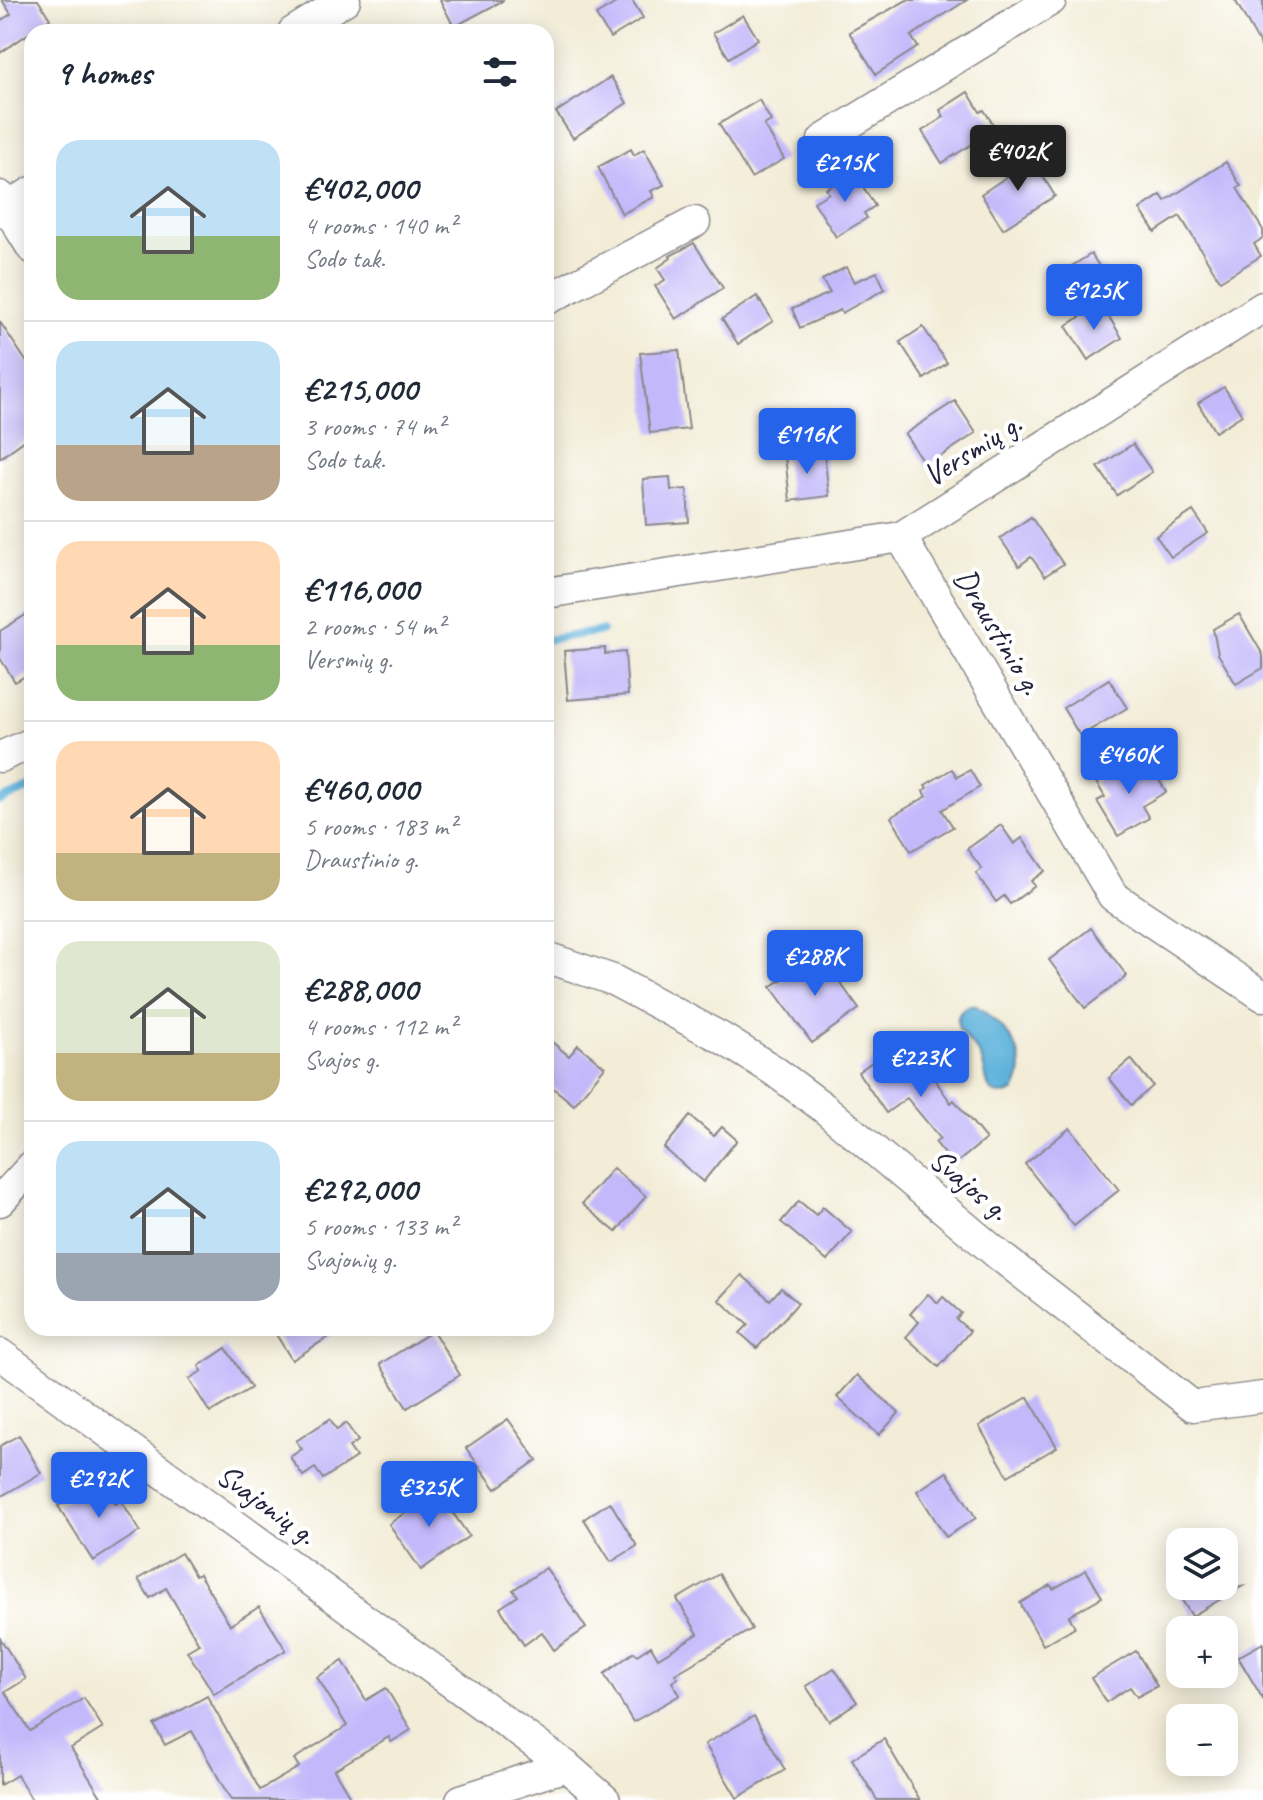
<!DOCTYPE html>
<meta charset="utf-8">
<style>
:root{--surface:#fff;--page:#f6f6f7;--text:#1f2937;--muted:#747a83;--line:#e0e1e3;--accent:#2563eb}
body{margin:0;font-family:Caveat,sans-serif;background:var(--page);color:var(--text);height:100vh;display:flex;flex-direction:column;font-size:30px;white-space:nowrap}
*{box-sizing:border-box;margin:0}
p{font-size:26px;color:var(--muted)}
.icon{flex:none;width:44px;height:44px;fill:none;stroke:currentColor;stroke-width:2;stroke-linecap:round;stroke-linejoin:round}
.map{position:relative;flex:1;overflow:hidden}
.panel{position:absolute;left:24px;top:24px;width:530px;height:1312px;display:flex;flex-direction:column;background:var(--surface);border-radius:24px;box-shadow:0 4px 20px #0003}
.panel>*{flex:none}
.tools{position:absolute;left:1166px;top:1528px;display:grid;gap:16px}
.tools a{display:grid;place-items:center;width:72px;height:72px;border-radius:16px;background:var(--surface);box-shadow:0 4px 20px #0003;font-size:40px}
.price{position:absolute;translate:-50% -68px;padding:0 18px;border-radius:8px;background:var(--accent);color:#fff;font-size:26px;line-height:52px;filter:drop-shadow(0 2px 4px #0008)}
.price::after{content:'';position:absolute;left:50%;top:48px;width:24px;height:18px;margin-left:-12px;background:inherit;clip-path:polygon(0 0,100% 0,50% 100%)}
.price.current{background:#222;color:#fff}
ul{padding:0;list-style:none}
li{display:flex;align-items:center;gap:24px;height:200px;padding:0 32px}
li+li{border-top:2px solid var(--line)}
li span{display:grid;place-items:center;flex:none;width:224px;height:160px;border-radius:24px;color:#555}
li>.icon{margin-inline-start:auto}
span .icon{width:96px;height:96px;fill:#fffc;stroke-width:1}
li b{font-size:34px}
h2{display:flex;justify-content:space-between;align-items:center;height:96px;padding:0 32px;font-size:34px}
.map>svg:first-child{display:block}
.water{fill:#5eb3db;stroke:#406a8b;stroke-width:2}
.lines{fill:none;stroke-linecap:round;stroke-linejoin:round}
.stream{stroke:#5eb3db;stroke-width:8}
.building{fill:#c3b8fa}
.minor-casing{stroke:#8a888a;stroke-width:33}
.minor{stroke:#fff;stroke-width:30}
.labels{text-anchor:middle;stroke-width:8;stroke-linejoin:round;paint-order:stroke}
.street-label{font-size:32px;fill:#22223b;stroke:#fff}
</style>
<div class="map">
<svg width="1263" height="1800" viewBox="0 0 1263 1800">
<rect width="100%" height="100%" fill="#fff"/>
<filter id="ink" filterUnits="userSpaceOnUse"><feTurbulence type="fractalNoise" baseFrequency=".0125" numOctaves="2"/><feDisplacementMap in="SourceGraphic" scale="16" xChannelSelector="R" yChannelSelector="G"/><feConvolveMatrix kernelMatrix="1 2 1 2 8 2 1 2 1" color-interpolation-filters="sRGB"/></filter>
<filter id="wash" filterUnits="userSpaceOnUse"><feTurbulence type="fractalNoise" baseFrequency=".006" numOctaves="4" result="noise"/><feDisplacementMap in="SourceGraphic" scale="32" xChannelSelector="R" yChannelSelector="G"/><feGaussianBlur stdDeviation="1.8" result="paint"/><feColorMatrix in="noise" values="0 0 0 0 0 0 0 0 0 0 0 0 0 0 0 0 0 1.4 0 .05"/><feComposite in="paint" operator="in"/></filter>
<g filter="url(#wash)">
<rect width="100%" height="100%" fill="#f3edd8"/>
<path class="water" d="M975,1005c28,20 60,50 39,87 -33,9 -25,-14 -33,-34 -5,-14 -30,-26 -22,-43 4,-8 8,-9 16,-10z"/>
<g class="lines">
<g class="stream">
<path d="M546,640l56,-9"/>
<path d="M0,801l32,-14"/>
</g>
</g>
<g id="blocks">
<g class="building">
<path d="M2,0h36l12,19 -50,34v-32l11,-7z"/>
<path d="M440,0h64l-50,27z"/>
<path d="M621,0h11l11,18 -33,20 -14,-23z"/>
<path d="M907,0h60l-56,36 7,11 -42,27 -27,-42z"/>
<path d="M1235,0h28v50z"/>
<path d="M743,15l15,24 -29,19 -16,-25z"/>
<path d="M611,77l16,26 -54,35 -17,-26z"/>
<path d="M968,92l12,20 4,-2 12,19 -54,34 -20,-32 22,-14 -4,-7z"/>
<path d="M759,100l12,21 -7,4 20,34 -33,19 -32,-54z"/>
<path d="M631,149l3,6 10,-6 20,36 -13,6 3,6 -32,17 -24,-47z"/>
<path d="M1029,154l26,42 -52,33 -22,-35 30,-20 -4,-6z"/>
<path d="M1226,162l15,24 -4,2 26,42v8l-9,6 7,12 -41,25 -40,-65 -25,16 -15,-23 21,-14 4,6z"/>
<path d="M853,171l22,35 -11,7 3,5 -31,19 -22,-35 15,-9 -3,-4z"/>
<path d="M694,243l29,45 -47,31 -21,-33 10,-6 -8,-12 14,-10 -1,-2z"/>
<path d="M1091,254l12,18 -30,22 -14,-20z"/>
<path d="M846,267l8,15 23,-10 8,17 -43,24 -2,-3 -40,18 -8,-19 38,-16 -8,-13z"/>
<path d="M757,296l16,25 -35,23 -16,-25z"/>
<path d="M1101,304l21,34 -34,22 -22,-34z"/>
<path d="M0,322l32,48v65l-32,23z"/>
<path d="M923,327l24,36 -23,16 -24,-37z"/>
<path d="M679,350l10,79 -39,4 -10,-80z"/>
<path d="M1224,387l18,28 -27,17 -17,-29z"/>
<path d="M955,401l21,32 -50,33 -21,-32z"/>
<path d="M1133,444l19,28 -35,23 -19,-28z"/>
<path d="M824,452l5,44 -39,5 -5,-45z"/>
<path d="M670,477l1,13 16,-1 2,33 -43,3 -3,-46z"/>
<path d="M1193,511l15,22 -37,24 -15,-21z"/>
<path d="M1031,517l32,47 -18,12 -14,-19 -12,9 -19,-28z"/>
<path d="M32,611v61l-17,10 -15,-24v-27z"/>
<path d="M1239,614l24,41v13l-27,16 -18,-30 -5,-25z"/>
<path d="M605,648v6l20,-2 3,43 -60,5 -4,-49z"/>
<path d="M1109,679l18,29 -47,28 -17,-28z"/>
<path d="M1147,759l19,33 -24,14 7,12 -31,18 -21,-35 8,-4 -9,-15 27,-16 3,6z"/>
<path d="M952,769l5,8 13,-7 10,17 -38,23 11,17 -42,24 -20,-34 36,-21 -4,-5 4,-3 -2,-3z"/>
<path d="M1001,825l13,19 8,-6 23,33 -14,10 4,5 -25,18 -6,-8 -8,6 -20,-29 6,-4 -15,-20z"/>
<path d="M1091,928l36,48 -42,32 -36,-48z"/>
<path d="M819,953l40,56 -47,34 -41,-56z"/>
<path d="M546,1037l23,19 9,-11 27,22 -31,38 -28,-23z"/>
<path d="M906,1038l45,65 3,-3 32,39 -32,26 -19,-23 5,-4 -33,-40 -21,15 -28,-41z"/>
<path d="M1131,1059l22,27 -22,19 -22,-27z"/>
<path d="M690,1116l24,20 8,-9 15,13 -34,42 -39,-34z"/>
<path d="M1070,1128l49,62 -45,36 -49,-62z"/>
<path d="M613,1168l33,28 -30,36 -34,-28z"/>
<path d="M799,1201l17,14 7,-8 29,25 -25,29 -46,-39z"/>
<path d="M742,1275l28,25 11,-12 17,15 -41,45 -17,-15 8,-8 -29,-25z"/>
<path d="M928,1294l10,9 5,-6 18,16 -5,6 14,12 -31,36 -33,-30 13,-15 -9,-8z"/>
<path d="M272,1328h71l-51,32z"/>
<path d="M433,1331l27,44 -53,33 -27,-44z"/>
<path d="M226,1348l25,40 -41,25 -21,-34 13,-8 -3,-5z"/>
<path d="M857,1375l42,38 -20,22 -42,-38z"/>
<path d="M1028,1397l29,50 -49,29 -29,-50z"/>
<path d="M330,1419l7,11 9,-7 12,18 -9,6 7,10 -33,22 -8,-11 -12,8 -13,-19 12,-8 -6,-8z"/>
<path d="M508,1419l29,41 -41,29 -30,-41z"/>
<path d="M19,1435l22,38 -41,24v-51z"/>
<path d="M947,1472l29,46 -30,19 -29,-46z"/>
<path d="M100,1479l16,25 5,-4 19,31 -47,30 -35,-55z"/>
<path d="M434,1486l35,50 -48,34 -32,-46 27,-19 -3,-5z"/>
<path d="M610,1502l27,44 -26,16 -27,-43z"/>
<path d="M181,1553l14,23 4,-2 31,51 29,-18 27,43 -72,44 -27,-43 12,-7 -33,-56 -16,10 -12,-19z"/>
<path d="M546,1568l40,60 -32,22 -12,-18 -18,13 -24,-37 18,-12 -5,-6z"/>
<path d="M1086,1570l16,27 -33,19 6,11 -32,18 -23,-42 31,-18 2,4z"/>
<path d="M719,1574l33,55 -77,45 3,4 -6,4 8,13 -47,27 -29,-48 30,-22 3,3 14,-9 7,12 40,-24 -21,-35z"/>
<path d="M1173,1586h70l-51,30z"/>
<path d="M0,1638l26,41 -21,13 25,39 54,-33 19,30 -32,20 32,52h-71l-15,-25 -17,10z"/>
<path d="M1263,1643v56l-25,-42z"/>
<path d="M1136,1651l21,35 -20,11 -7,-10 -24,15 -15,-24z"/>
<path d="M343,1661l23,39 20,-12 25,42 -20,12 -2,-5 -55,33 18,30h-121l-39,-69 -27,14 -11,-20 53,-29 53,94 39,-23 -5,-8 53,-33 -30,-49z"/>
<path d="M834,1668l23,34 -28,19 -23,-35z"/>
<path d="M754,1716l31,54 -48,28 -32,-54z"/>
<path d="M884,1739l36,61h-43l-25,-41z"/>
</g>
</g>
</g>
<g filter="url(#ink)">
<use href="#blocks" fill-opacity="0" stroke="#8a888a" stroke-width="2"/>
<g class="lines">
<defs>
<g id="minor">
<path d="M293,32l52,-32"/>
<path d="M823,140l228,-140"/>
<path d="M0,196l32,52"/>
<path d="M0,212l32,-20"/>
<path d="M546,300l149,-78"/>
<path d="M901,537l212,359 150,100"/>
<path d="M546,593l355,-56 362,-230"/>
<path d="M0,757l32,-14"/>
<path d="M546,957l67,23 107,57 53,33 51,38 177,149 192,149 70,-9"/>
<path d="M0,1201l32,-35"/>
<path d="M0,1354l566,412 39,34"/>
<path d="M461,1800l105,-34"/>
</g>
</defs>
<use href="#minor" class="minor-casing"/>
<use href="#minor" class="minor"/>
</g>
</g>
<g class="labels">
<g class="street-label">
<text transform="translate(972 449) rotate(-32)" y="11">Versmių g.</text>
<text transform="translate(999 631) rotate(59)" y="11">Draustinio g.</text>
<text transform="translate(970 1184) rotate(40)" y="11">Svajos g.</text>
<text transform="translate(267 1504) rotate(36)" y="11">Svajonių g.</text>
</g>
</g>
</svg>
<div class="tools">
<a><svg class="icon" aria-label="layers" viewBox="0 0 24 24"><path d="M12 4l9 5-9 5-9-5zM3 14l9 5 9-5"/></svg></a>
<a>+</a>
<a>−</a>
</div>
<b class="price current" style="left:1018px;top:193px">€402K</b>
<b class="price" style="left:845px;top:204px">€215K</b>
<b class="price" style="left:1094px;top:332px">€125K</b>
<b class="price" style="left:807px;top:476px">€116K</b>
<b class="price" style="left:1129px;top:796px">€460K</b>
<b class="price" style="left:815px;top:998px">€288K</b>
<b class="price" style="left:921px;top:1099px">€223K</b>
<b class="price" style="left:99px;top:1520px">€292K</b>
<b class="price" style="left:429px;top:1529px">€325K</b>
<section class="panel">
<h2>9 homes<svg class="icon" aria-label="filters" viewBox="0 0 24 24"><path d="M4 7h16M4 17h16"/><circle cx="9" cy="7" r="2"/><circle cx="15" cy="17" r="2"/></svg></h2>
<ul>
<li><span style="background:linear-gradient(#bfe0f5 60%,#8fb573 0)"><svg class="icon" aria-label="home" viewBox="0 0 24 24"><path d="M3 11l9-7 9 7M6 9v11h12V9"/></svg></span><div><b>€402,000</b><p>4 rooms · 140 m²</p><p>Sodo tak.</p></div></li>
<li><span style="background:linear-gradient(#bfe0f5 65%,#b9a48a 0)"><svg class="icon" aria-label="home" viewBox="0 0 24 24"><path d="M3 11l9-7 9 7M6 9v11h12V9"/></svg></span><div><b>€215,000</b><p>3 rooms · 74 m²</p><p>Sodo tak.</p></div></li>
<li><span style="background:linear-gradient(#ffd9b3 65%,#8fb573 0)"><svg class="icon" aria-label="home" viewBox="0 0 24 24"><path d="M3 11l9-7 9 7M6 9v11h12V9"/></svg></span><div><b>€116,000</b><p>2 rooms · 54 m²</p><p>Versmių g.</p></div></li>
<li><span style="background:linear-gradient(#ffd9b3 70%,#c2b280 0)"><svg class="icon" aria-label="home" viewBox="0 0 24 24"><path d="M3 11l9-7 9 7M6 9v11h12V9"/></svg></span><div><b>€460,000</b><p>5 rooms · 183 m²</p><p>Draustinio g.</p></div></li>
<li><span style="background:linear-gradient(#dfe7d0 70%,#c2b280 0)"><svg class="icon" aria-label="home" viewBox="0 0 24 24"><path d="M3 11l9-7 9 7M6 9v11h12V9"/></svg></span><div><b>€288,000</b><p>4 rooms · 112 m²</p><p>Svajos g.</p></div></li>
<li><span style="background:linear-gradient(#bfe0f5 70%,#9aa5b1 0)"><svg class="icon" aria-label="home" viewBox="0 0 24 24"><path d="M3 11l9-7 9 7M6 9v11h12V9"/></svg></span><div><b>€292,000</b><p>5 rooms · 133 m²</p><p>Svajonių g.</p></div></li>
</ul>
</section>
</div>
